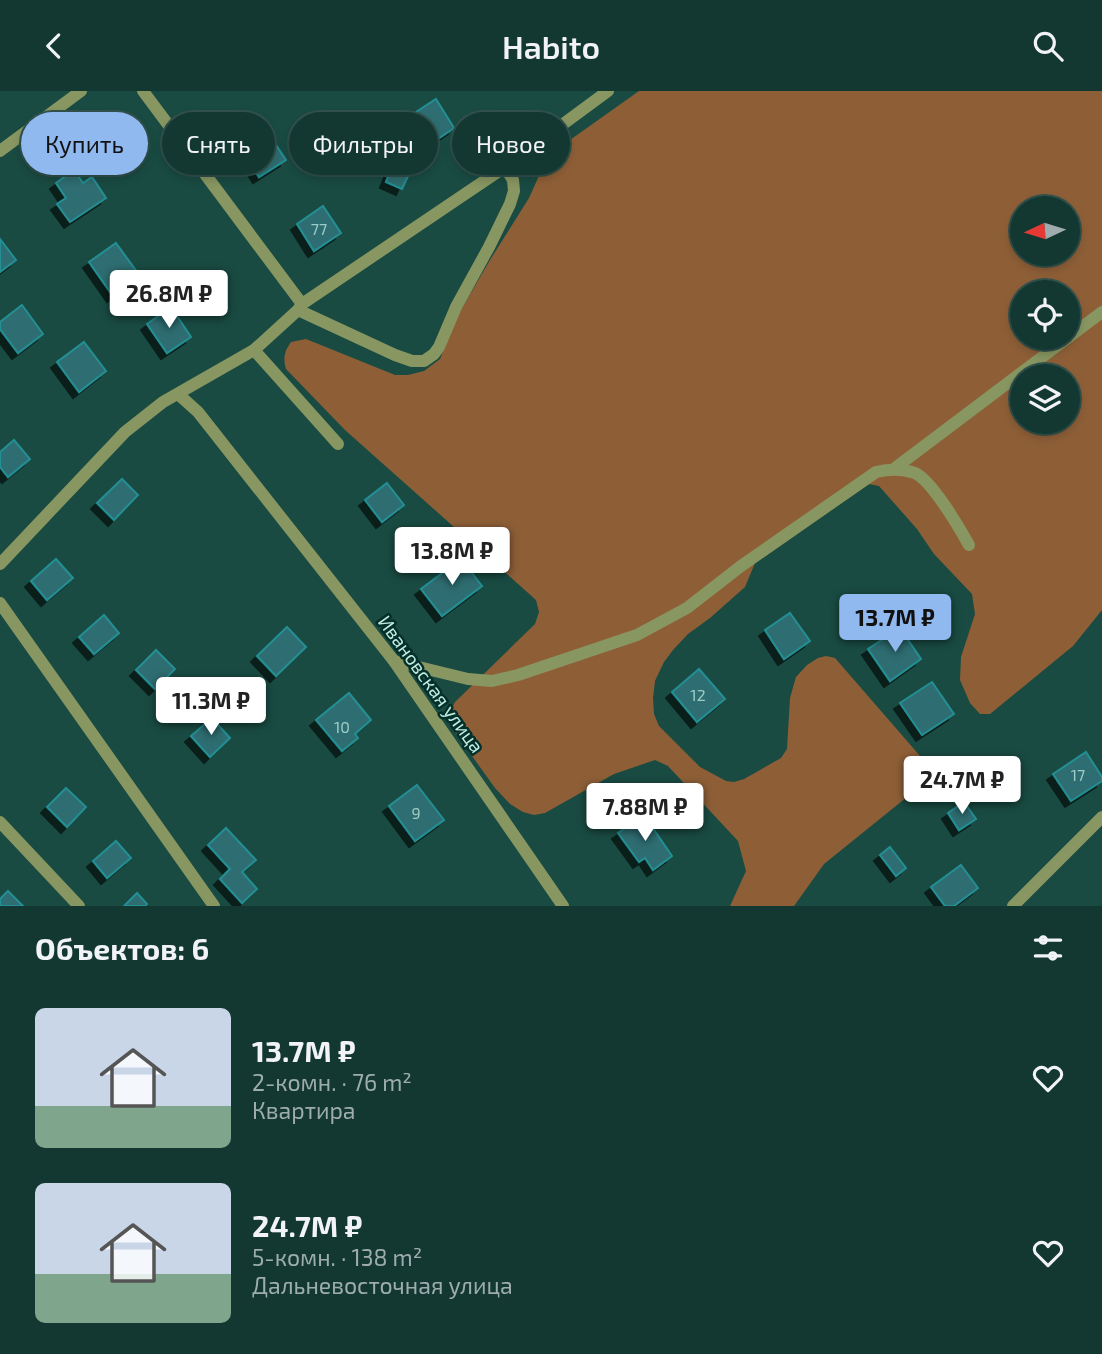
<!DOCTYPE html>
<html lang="ru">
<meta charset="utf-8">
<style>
:root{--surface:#133832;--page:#1c3f3a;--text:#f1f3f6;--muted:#9dacac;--line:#32524d;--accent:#90b9f0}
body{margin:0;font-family:"Exo 2",sans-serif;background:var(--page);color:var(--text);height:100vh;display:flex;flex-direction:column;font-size:26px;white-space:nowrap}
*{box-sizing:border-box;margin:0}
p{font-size:23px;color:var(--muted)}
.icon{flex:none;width:38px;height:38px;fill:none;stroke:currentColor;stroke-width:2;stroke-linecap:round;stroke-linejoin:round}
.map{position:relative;height:815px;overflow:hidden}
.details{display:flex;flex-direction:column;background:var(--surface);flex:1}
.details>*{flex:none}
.top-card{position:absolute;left:21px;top:21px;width:700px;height:63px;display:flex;gap:14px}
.needle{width:46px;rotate:266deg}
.tools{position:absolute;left:1010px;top:105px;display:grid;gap:14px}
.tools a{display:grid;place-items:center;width:70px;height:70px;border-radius:50%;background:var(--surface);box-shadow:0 4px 10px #0003,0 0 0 2px var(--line);font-size:35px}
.price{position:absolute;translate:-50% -60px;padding:0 16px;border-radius:7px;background:#fff;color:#222;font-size:23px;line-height:46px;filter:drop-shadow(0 2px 4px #0008)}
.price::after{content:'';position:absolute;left:50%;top:42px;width:21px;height:16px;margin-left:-10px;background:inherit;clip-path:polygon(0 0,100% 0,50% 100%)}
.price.on{background:var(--accent);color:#111}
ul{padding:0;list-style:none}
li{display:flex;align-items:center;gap:21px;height:175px;padding:0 35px}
li span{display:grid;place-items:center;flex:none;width:196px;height:140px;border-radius:10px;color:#555}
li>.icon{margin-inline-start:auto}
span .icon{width:84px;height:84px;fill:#fffc;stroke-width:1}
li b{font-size:30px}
h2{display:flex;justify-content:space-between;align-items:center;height:84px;padding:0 35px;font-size:30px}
.tag{padding:0 24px;border-radius:32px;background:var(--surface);box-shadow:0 4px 10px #0003,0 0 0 2px var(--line);font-size:24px;line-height:63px}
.tag.on{background:var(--accent);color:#111}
header{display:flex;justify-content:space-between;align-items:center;height:91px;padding:0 35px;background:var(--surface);font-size:32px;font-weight:600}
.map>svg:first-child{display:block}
.green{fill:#8e5f37;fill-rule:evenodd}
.building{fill:#2f6d71;stroke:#248f94;stroke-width:2;filter:url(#shadow)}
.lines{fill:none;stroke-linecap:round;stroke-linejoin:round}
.minor{stroke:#889661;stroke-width:12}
.labels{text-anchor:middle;stroke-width:5;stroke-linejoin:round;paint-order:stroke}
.number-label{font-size:16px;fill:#9cccc6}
.street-label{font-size:19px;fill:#c1ece2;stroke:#052f29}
</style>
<header><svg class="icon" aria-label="back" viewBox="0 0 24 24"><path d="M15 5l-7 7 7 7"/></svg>Habito<svg class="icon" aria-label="search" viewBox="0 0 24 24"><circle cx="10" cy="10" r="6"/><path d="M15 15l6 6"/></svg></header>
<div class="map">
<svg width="1102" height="815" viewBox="0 0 1102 815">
<defs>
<filter id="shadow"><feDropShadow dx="-6" dy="6" stdDeviation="0" flood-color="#0009"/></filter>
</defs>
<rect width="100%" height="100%" fill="#194b42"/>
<path class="green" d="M639,0h463v519l-29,36 -83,68h-10l-10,-11 -10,-23 1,-23 14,-43 -3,-20 -38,-40 -17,-25 -38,-43 -10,-2 -114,79 -10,24 -35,31 -22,16 -15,16 -9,12 -9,19 -2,17 1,16 5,12 41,41 26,14 8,1 10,-3 37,-21 6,-9 3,-51 6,-21 11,-12 11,-7 8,-2 9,2 92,106v13l-20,20 -83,67 -30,42h-64l16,-35 -8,-30 -70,-75 -13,-6 -41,14 -69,39 -11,2 -11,-3 -13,-8 -15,-16 -43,-60 -3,-14 6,-12 80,-78 4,-12 -3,-12 -191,-170 -59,-61c-3,-11 -2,-17 5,-27l15,-3 89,36h13l16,-4 16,-12 14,-37 36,-62 39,-62 13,-29 11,-17zM1022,117h46v46h-46zM1022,201h46v46h-46zM1022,285h46v46h-46z"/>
<g class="building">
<path d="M436,8l18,29 -22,15 -19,-29z"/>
<path d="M268,42l18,27 -27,17 -17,-27z"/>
<path d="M391,78l17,7 -6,13 -16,-7z"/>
<path d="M74,79l9,13 9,-6 14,21 -36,24 -13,-18 9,-6 -10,-15z"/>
<path d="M323,115l18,27 -27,18 -17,-27z"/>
<path d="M0,148l16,21 -16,12z"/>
<path d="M116,152l24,33 -27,20 -24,-34z"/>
<path d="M22,214l21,29 -25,19 -18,-24v-7z"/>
<path d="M171,216l20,30 -24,16 -20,-29z"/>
<path d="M84,251l22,29 -27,21 -22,-30z"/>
<path d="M14,349l16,19 -22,18 -8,-10v-15z"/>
<path d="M122,388l16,16 -24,25 -17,-17z"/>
<path d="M387,392l17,22 -22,17 -17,-22z"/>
<path d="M56,468l17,19 -26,22 -16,-19z"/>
<path d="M461,468l21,27 -40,30 -21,-27z"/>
<path d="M790,522l20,28 -26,18 -19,-29z"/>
<path d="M104,524l15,18 -25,21 -15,-17z"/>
<path d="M287,536l19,20 -30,29 -19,-20z"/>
<path d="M900,537l21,31 -31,22 -22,-32z"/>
<path d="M156,559l19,19 -20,20 -19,-19z"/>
<path d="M699,578l26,30 -28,23 -25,-30z"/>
<path d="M932,591l22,32 -32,21 -22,-32z"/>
<path d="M349,602l22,27 -16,14 3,4 -16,13 -26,-31z"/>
<path d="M212,627l18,20 -20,19 -19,-21z"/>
<path d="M1086,661l16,25v4l-31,20 -18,-27z"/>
<path d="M417,694l27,35 -29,21 -26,-35z"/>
<path d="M66,697l20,19 -19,20 -20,-20z"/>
<path d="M964,711l12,17 -17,11 -11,-17z"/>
<path d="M644,724l28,41 -19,14 -8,-12 -6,4 -21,-29z"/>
<path d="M226,737l30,32 -14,12 15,17 -15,14 -22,-24 10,-10 -22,-24z"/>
<path d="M116,750l15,17 -24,20 -14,-17z"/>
<path d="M890,756l16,21 -10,8 -16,-21z"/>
<path d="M961,774l17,23 -24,18h-9l-14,-19z"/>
<path d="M8,800l15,15h-23v-7z"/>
<path d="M137,802l10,11 -2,2h-21z"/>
</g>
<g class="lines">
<g class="minor">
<path d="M143,0l159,213"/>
<path d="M0,60l81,-60"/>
<path d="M298,219l97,45 17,6h12l10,-7 5,-7 17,-40 33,-60 21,-43 4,-13 -1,-11 -8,-13"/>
<path d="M254,259l84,94"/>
<path d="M178,303l20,18 196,249 169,245"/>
<path d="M895,377l207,-156"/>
<path d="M0,473l125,-132 38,-30 91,-52 44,-40 4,-6 203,-137 103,-76"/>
<path d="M0,512l214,303"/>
<path d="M394,570l74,18 24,2 26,-6 119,-40 50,-27 54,-42 135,-94c13,-3 25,-4 39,1 17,8 44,54 54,72"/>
<path d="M0,731l79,84"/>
<path d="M1013,815l89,-89"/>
</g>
</g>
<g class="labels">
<g class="number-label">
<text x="319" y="144">77</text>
<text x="698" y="610">12</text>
<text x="342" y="642">10</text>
<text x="1078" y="690">17</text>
<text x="416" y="728">9</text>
</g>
<g class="street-label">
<text transform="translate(431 593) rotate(54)" y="7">Ивановская улица</text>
</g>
</g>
</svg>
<div class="tools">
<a><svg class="needle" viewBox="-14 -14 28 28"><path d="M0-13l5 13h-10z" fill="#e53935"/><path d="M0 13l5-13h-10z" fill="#9dacac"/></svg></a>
<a><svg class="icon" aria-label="locate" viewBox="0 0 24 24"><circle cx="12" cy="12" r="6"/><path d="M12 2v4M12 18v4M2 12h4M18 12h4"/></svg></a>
<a><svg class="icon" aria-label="layers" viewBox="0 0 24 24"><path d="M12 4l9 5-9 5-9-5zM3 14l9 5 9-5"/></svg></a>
</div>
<b class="price" style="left:169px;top:239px">26.8M ₽</b>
<b class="price" style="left:452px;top:496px">13.8M ₽</b>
<b class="price on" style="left:895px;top:563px">13.7M ₽</b>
<b class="price" style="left:211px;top:646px">11.3M ₽</b>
<b class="price" style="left:962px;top:725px">24.7M ₽</b>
<b class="price" style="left:645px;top:752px">7.88M ₽</b>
<div class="top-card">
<a class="tag on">Купить</a>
<a class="tag">Снять</a>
<a class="tag">Фильтры</a>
<a class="tag">Новое</a>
</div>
</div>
<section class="details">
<h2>Объектов: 6<svg class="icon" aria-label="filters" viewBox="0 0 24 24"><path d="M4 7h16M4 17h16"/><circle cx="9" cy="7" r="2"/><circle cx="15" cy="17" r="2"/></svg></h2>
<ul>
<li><span style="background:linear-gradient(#c9d6e8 70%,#7fa58c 0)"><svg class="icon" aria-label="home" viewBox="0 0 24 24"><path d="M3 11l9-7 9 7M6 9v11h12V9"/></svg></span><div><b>13.7M ₽</b><p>2-комн. · 76 m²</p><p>Квартира</p></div><svg class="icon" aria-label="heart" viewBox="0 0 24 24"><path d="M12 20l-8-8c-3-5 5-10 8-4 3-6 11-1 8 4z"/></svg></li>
<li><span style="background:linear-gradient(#c9d6e8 65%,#7fa58c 0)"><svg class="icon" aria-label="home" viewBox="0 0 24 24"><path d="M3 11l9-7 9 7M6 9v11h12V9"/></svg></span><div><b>24.7M ₽</b><p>5-комн. · 138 m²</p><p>Дальневосточная улица</p></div><svg class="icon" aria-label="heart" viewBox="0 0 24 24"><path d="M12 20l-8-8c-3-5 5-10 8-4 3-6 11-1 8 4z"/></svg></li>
</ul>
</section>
